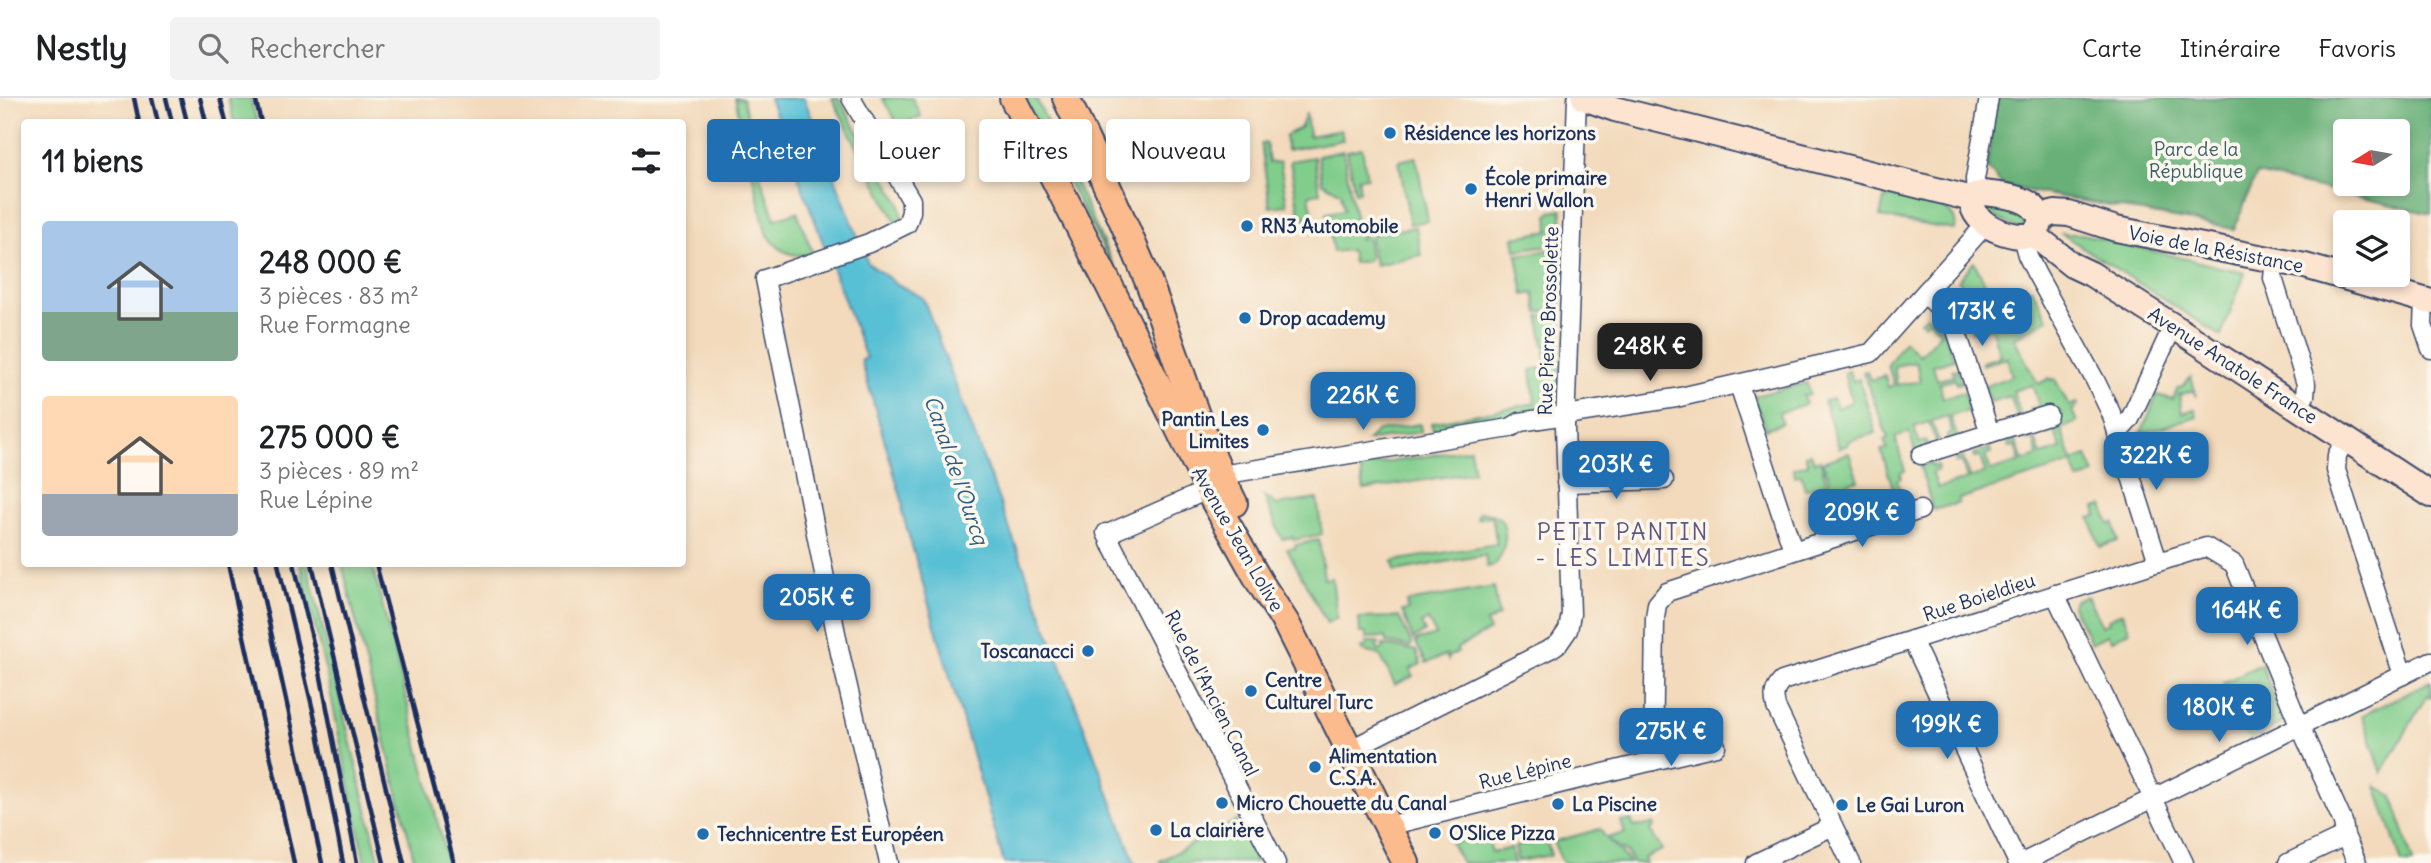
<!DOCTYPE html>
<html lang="fr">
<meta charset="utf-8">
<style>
:root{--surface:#fff;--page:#f2f2f2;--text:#202124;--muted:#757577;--line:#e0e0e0;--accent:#1f6fb2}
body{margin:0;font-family:Delius,sans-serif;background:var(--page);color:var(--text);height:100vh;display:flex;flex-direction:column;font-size:26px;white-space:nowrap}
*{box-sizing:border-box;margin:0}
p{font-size:23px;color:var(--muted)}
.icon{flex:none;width:38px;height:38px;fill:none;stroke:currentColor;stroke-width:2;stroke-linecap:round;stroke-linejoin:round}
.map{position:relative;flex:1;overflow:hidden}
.drawer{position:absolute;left:21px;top:21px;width:665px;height:448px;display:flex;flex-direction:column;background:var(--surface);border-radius:7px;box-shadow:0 4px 10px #0003}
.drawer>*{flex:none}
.top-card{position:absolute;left:707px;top:21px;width:665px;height:63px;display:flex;gap:14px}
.needle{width:46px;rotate:259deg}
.controls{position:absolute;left:2333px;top:21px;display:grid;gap:14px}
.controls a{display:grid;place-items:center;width:77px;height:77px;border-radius:7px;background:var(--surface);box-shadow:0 4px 10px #0003;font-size:35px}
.price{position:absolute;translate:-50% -60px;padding:0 16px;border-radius:14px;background:var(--accent);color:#fff;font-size:23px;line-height:46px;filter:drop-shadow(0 2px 4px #0008)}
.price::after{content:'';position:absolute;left:50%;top:42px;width:21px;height:16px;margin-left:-10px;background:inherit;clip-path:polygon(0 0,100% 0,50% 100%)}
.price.current{background:#222;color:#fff}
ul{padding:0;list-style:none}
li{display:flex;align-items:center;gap:21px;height:175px;padding:0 21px}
li span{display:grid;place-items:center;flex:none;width:196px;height:140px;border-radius:7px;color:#555}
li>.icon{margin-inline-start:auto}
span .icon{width:84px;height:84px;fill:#fffc;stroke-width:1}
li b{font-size:30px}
h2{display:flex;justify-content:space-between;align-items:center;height:84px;padding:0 21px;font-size:30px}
.chip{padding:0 24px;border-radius:7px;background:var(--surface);box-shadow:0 4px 10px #0003;font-size:24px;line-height:63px}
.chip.current{background:var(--accent);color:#fff}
header{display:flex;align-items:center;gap:42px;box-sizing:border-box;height:98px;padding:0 35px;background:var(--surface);border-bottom:2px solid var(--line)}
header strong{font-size:33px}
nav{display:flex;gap:38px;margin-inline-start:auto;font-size:24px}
.search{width:490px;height:63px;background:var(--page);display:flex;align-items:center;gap:18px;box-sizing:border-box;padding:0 24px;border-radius:7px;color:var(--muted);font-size:26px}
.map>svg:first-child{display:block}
.green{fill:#81cd8b;stroke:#4e7e74;stroke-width:2;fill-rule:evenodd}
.forest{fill:#68b077;stroke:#42706a;stroke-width:2;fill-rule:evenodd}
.water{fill:#58c0d4;stroke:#3a7899;stroke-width:2}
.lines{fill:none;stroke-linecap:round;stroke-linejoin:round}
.street-casing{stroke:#3b496c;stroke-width:21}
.secondary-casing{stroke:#3b496c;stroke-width:28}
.primary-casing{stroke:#3b496c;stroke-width:30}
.street{stroke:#fff;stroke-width:18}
.secondary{stroke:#fde4d1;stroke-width:24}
.primary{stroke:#fbbb8c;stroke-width:26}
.rail{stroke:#1b2f5e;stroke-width:4.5}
.poi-dot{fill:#1f6fb2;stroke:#fbf7ec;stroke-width:2.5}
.labels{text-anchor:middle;stroke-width:7;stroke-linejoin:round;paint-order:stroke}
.poi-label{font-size:19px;font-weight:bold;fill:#1b2f5e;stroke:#fbf7ec;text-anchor:start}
.park-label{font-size:19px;fill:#3a5e6c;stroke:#fbf7ec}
.street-label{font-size:19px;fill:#1b2f5e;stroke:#fbf7ec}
.water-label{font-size:21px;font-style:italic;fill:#2d5a81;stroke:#fbf7ec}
.quarter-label{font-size:23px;letter-spacing:2px;fill:#5f5782;stroke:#fbf7ec}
</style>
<header>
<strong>Nestly</strong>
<div class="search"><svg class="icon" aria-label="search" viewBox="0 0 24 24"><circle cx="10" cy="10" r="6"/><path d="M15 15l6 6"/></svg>Rechercher</div>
<nav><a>Carte</a><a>Itinéraire</a><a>Favoris</a></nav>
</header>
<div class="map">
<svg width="2431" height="765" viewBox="0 0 2431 765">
<rect width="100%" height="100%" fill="#fbf7ec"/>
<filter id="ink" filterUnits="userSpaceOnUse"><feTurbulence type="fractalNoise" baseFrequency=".0143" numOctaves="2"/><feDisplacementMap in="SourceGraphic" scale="14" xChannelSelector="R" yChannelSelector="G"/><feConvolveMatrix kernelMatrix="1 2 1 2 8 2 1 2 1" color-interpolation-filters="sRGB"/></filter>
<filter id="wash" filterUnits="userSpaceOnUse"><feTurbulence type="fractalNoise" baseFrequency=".00686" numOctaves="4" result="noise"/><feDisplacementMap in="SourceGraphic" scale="28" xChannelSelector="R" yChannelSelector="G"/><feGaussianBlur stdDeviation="1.57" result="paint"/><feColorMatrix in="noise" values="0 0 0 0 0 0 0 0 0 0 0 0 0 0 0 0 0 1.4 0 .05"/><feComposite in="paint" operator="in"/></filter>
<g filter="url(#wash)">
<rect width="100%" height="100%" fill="#f3dabc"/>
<g class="green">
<path d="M228,0h22l7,24h-23z"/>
<path d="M735,0l8,1 18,80 14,40 22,-7 16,42c-23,5 -38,-4 -48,-25z"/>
<path d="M832,0h6l62,105 2,13 -5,8z"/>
<path d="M882,0h30l9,18 -22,10z"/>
<path d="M1024,0h12l90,194z"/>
<path d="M1306,15l3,23 32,-6 2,10 -56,10 -2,-14 16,-9z"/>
<path d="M1266,45l3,20 11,-1 7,43 -17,2 -9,-63z"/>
<path d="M1362,50l5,29 -9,1 2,14h-5l-8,-41z"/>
<path d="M1343,53l16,88h3v-7h4l4,24 -3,5 -14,2 -2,-13 -18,2 -6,-39 17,-3 -3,-17 -19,-11 -4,-26z"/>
<path d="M1314,59l6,36 -11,2 4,21 -13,2 -10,-57z"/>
<path d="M1416,59l12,64 -18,3 -11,-63z"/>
<path d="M1897,97c18,4 64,8 58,35l-75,-13 4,-18z"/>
<path d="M1989,108l29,2 9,10 -3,8 -5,3 -30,-15z"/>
<path d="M1562,112l1,33 -47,7 -2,-13 35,-6 -1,-16 3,-3z"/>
<path d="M1416,129l5,28 -46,10 -5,-26 3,-5z"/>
<path d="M2062,136h20l163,39 -24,63z"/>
<path d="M1563,150l-2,60 -23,5 -4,-20 -10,2 -7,-40z"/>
<path d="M1974,164l23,44 35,-18 16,31 -34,19 24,46 12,-6 1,2 4,-1 14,27 8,-3 1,2 -6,6 5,11 -16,7 11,32 15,-5 8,18 -17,6 -6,-17 -113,36v4l-26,7 -13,-44 11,-3 1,4 5,-2 1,5 -6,2 6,16 29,-9 -5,-17 -6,2 -1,-4 8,-3 7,21 15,-5 -5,-16 -6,1 -1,-4 17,-6 1,5 -6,2 6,16 29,-9 -5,-16 -6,1 -1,-4 7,-3 8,21 15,-5 -5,-17 -6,2 -2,-7 8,-3 8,24 20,-6 -6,-17 -9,2 -2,-7 14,-4 -3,-6 6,-4 -2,-2 -5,3 -22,-2 -1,-3 8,-3 -7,-21 -19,6 8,25 -4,1 -7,-21 -20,6 -5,-16 27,-10 -5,-18 -25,7v-3l18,-6 -9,-29 -19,5 -1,-3 18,-5 -6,-20 -18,6 2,9 -6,3 -6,-7 18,-21 -15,-14z"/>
<path d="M1561,215l-1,30 -16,4 -5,-30z"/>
<path d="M1927,217l17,15 10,29 -21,6 4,15 17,-4 -2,-6 5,-1 4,14 -4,1 -2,-5 -16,5 4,14 21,-6 6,18 -20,6 7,20 -8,7 -2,-8 5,-3 -5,-16 -15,5 7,21 -3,1 -7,-21 -15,5 5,16 7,-2 2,8 -12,4 -7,-21 -14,5 10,34 -5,2 1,5 -4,2 7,25 -5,2 -18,-57 6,-1 -3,-9 4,-2 -25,-66 4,-1 3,9 15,-4 3,11 6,-2 -6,-20 16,-24 16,14 21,-23 -13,-12 -4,4 -4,-3zM1916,264l4,19 -23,4 -3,-19z"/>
<path d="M1560,250l-2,59 -125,23 -2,-7 104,-20 -4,-33 16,-3 -2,-16z"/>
<path d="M1849,272l3,11 7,-2 17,54 -28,8v4l-9,3 -15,-47 9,-3 4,10 15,-6 -8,-29z"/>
<path d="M2191,279l6,20 -3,-7 -15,5 3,18 13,-4 2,7 -56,18 16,-39 16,4 5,-11h3z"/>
<path d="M1807,285l3,11 -7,2 3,8 -27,9 3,10 -17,6 -11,-33z"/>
<path d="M1394,302l2,12 -57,11 -2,-13z"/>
<path d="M1420,326l1,8 -54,9 11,-10z"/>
<path d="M1470,351l4,23 -110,18 -4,-23z"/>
<path d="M1811,355l3,9 6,-2 7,23 -22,6 -4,-15 -6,2 -2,-8 15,-4 -3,-9z"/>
<path d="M1849,355l9,27 -28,9 -1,-12 -7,-15z"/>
<path d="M1264,398l13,9 40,-6 5,35 -28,6 -1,-3 -11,2z"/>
<path d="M2103,407l6,19 5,-1 4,18 -18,6 -10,-29 7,-2 -2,-8z"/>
<path d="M1479,414c7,1 18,2 22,8 9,12 2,35 -6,45l-8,2 -2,-12 -90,16 -2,-10 104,-17 -5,-28 -15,3z"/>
<path d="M1319,442l5,39 8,-1 5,39 -10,6 -40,-74 8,-1v-3z"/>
<path d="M300,466h7l73,299h-15l-37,-182z"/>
<path d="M342,466h30l76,299h-33z"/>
<path d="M1494,489l5,29 -13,7 3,8 -32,17 1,4 -9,4 -1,4 -2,-5 -20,8 -11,-22 21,-6 -8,-15 -7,3 4,9 -12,7 -11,-28 6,-1 -1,-8z"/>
<path d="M2087,498l15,30 7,-3 -1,-4 14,-6 8,18 -19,10 -4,-6 -16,8 -19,-37 3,-6z"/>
<path d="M1399,519l13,27 -2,3 -24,-5 -1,-5 -19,1v-5h-6l-1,-15z"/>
<path d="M1366,544h11l3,2 -4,2 3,5 5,-3 -1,-3h2l31,6 5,13 -11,5 3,7 -18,9 -15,-30 -17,-4 -2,-3 6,-2z"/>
<path d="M2261,566l22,54 -2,6 -31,15 -27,-56z"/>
<path d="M2431,583v16l-4,-2 -45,78 -20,-58z"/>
<path d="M2376,688l17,11 20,66h-11z"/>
<path d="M1631,722l3,7 19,-3 1,3 -4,3 12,20 -18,8 2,5h-14l-4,-9 -21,-16 18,-5 -4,-11z"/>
<path d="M1236,723l20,41 -95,1 -1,-2z"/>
<path d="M1600,731c7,14 22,20 29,34h-66l-10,-21z"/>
<path d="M1473,741l2,4 13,-3 4,13 19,-5 3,15h-52l-11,-20z"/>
<path d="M1546,742l5,15 -33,6 -3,-14z"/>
</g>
<path class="forest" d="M1994,0h437v116l-174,-40 -23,55 -231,-43 -16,-18zM2345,33h53v53h-53z"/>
<path class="water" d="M769,0h35l64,165 29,21 26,14 212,565h-131l-102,-351 1,-8 -42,-144 5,-2z"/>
</g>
<g filter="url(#ink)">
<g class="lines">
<defs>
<g id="street">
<path d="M851,0l60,102v12l-4,12 -38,19 -104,36 75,374 49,210"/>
<path d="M1976,97l-1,-16 14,-81"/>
<path d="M2022,139l5,18 9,18 59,107 16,33 47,149"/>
<path d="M2275,162l-2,18 33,106 -1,12 -9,11"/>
<path d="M1925,196l28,27 37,112"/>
<path d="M2424,203l-1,24 8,24"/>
<path d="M1739,287l54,165"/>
<path d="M2117,336l13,-15 43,-93"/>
<path d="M2347,340l-10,17 -1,15 67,205"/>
<path d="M1921,357l127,-40"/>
<path d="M1221,377l289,-47 10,-6 156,-24 195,-45 115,-129"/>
<path d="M1566,385l98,-3"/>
<path d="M1106,435l170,330"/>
<path d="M1110,445l2,-11 84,-37"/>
<path d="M2055,496l129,269"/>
<path d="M1912,542l106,223"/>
<path d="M1349,652l203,-102 7,-5 9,-13 3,-16 -6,-187 12,-329"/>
<path d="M1653,663l63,-15"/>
<path d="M1388,728l265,-65 2,-143 2,-14 10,-12 253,-82"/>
<path d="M1756,765l77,-37"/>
<path d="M1851,765l-75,-156c-3,-12 -2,-17 6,-26l424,-134 28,17 62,153 47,105 2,14 12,27"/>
<path d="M2022,765l409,-202"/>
<path d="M2288,765l57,-27"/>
</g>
<g id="secondary">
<path d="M1584,0l31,11 357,90"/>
<path d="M1984,95c20,3 48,3 56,24v7l-6,11c-22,5 -63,-9 -62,-36l4,-4z"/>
<path d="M2040,119l15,-4 14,1 47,15 189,37 126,36"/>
<path d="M2034,137l38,30 19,9 82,52 258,169"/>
</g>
<g id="primary">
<path d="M1013,0l99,193 101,208 46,82 27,42 120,240"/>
<path d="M1066,0c29,61 58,123 83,185 28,73 49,150 85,220"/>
</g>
</defs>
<use href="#street" class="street-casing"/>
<use href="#secondary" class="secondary-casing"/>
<use href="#primary" class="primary-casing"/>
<use href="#street" class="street"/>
<use href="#secondary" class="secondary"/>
<use href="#primary" class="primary"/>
<g class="rail">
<path d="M134,0l5,24"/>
<path d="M152,0l6,24"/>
<path d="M166,0l6,24"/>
<path d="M181,0l6,24"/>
<path d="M200,0l6,24"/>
<path d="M220,0l6,24"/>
<path d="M255,0l6,24"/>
<path d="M228,466l66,299"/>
<path d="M256,466l66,299"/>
<path d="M278,466l39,163 26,136"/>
<path d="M294,466l25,103 38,196"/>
<path d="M312,466l72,299"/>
<path d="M332,466l72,299"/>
<path d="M376,466l78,299"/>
</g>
</g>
</g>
<g class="poi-dot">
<circle cx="1390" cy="35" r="7"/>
<circle cx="1471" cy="91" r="7"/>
<circle cx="1247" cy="128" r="7"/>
<circle cx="1245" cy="220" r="7"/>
<circle cx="1263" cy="332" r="7"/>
<circle cx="1088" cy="553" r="7"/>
<circle cx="1251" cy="593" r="7"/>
<circle cx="1315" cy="669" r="7"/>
<circle cx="1222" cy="705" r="7"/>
<circle cx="1558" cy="706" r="7"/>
<circle cx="1842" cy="707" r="7"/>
<circle cx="1156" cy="732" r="7"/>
<circle cx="1435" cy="735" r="7"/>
<circle cx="703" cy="736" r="7"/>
</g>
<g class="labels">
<g class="poi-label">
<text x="1404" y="42">Résidence les horizons</text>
<text x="1485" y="87">École primaire<tspan x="1485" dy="22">Henri Wallon</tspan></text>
<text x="1261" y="135">RN3 Automobile</text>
<text x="1259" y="227">Drop academy</text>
<text x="1249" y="328" text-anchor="end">Pantin Les<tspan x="1249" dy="22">Limites</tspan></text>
<text x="1074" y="560" text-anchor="end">Toscanacci</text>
<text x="1265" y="589">Centre<tspan x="1265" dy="22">Culturel Turc</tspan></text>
<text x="1329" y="665">Alimentation<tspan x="1329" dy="22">C.S.A.</tspan></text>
<text x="1236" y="712">Micro Chouette du Canal</text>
<text x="1572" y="713">La Piscine</text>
<text x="1856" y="714">Le Gai Luron</text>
<text x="1170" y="739">La clairière</text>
<text x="1449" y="742">O'Slice Pizza</text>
<text x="717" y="743">Technicentre Est Européen</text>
</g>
<g class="park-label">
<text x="2196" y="58">Parc de la<tspan x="2196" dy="22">République</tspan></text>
</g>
<g class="street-label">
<text transform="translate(2216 151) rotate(11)" y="7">Voie de la Résistance</text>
<text transform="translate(1548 223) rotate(-88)" y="7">Rue Pierre Brossolette</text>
<text transform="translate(2233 267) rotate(33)" y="7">Avenue Anatole France</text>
<text transform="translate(1238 441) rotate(60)" y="7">Avenue Jean Lolive</text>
<text transform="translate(1979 499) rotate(-18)" y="7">Rue Boieldieu</text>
<text transform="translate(1212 595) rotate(63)" y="7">Rue de l'Ancien Canal</text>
<text transform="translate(1525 673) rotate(-14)" y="7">Rue Lépine</text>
</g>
<g class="water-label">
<text transform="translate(956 372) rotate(71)" y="7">Canal de l'Ourcq</text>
</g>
<g class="quarter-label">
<text x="1623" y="442">PETIT PANTIN<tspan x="1623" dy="26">- LES LIMITES</tspan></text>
</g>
</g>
</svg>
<div class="controls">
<a><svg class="needle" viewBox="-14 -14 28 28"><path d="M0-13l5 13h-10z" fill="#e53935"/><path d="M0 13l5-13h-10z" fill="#757577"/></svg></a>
<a><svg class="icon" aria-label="layers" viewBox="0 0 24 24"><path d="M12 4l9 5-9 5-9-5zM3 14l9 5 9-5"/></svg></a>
</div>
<b class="price" style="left:1982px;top:250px">173K €</b>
<b class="price current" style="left:1650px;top:285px">248K €</b>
<b class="price" style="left:1363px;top:334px">226K €</b>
<b class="price" style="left:2156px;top:394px">322K €</b>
<b class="price" style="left:1616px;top:403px">203K €</b>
<b class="price" style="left:1862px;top:451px">209K €</b>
<b class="price" style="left:817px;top:536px">205K €</b>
<b class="price" style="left:2247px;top:549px">164K €</b>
<b class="price" style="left:2219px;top:646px">180K €</b>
<b class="price" style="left:1947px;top:663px">199K €</b>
<b class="price" style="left:1671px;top:670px">275K €</b>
<div class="top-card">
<a class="chip current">Acheter</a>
<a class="chip">Louer</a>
<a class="chip">Filtres</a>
<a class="chip">Nouveau</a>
</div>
<section class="drawer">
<h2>11 biens<svg class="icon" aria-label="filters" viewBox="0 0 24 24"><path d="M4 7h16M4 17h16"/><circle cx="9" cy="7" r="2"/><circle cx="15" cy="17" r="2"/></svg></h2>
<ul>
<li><span style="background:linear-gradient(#a9c7e8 65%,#7fa58c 0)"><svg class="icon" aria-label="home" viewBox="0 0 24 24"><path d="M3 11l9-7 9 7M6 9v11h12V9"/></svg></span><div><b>248 000 €</b><p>3 pièces · 83 m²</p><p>Rue Formagne</p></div></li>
<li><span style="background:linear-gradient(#ffd9b3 70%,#9aa5b1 0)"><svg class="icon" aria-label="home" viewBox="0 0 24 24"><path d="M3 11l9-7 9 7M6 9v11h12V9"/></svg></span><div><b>275 000 €</b><p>3 pièces · 89 m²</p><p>Rue Lépine</p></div></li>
</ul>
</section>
</div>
